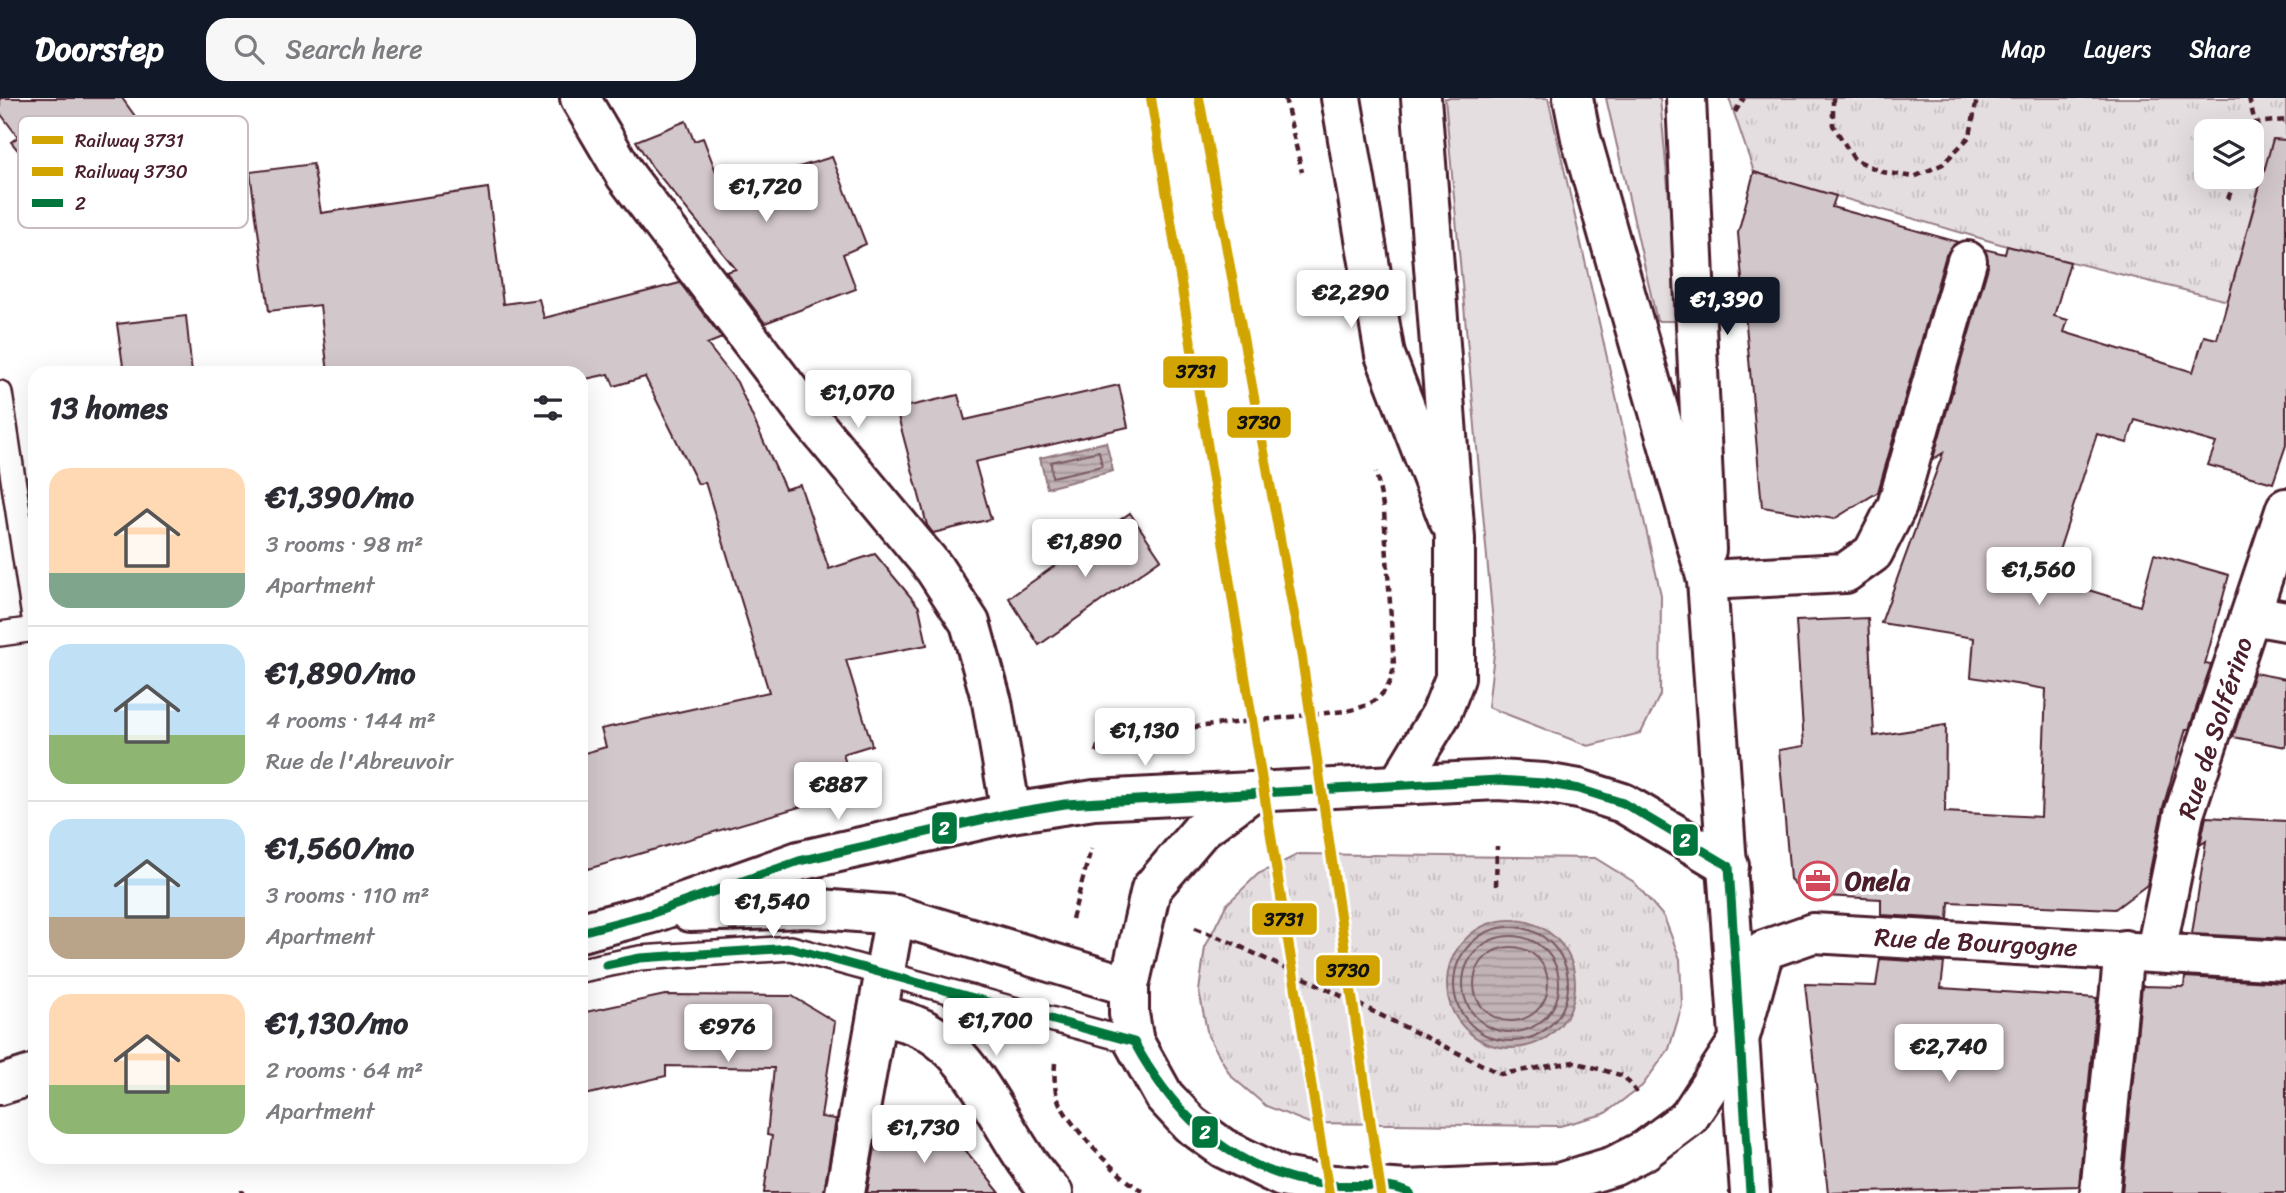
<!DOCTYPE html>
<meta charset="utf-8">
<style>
:root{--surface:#fff;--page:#f7f7f7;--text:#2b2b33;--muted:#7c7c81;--line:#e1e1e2;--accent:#111827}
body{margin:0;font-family:Sriracha,sans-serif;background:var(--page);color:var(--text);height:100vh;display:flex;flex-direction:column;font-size:26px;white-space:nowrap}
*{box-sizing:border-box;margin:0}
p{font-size:23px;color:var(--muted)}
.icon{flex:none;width:38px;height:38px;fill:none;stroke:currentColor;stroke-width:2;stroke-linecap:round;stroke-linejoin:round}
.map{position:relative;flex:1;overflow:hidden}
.details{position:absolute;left:28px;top:268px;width:560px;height:798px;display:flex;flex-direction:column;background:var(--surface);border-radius:21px;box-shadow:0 7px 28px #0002}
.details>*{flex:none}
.tools{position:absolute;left:2194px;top:21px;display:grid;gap:14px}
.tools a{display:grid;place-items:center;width:70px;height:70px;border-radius:14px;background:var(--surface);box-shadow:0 7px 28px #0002;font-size:35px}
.price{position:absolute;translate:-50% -60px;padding:0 16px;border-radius:7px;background:#fff;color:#222;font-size:23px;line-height:46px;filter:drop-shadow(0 2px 4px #0008)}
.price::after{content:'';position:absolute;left:50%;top:42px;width:21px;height:16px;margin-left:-10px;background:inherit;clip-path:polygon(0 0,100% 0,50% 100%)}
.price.current{background:var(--accent);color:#fff}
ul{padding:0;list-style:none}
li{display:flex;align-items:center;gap:21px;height:175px;padding:0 21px}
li+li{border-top:2px solid var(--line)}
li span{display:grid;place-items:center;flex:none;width:196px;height:140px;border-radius:21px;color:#555}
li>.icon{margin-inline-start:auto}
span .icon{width:84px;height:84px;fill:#fffc;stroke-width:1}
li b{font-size:30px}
h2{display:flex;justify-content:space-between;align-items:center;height:84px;padding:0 21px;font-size:30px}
header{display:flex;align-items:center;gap:42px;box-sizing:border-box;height:98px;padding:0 35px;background:var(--accent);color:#fff}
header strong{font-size:33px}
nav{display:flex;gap:38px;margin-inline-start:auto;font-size:24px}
.search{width:490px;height:63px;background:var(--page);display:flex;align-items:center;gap:18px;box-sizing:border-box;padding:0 24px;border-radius:21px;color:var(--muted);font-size:26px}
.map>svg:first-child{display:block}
.grass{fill:#e5dee0;stroke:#987e86;stroke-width:2}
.park{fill:url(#park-tufts);stroke:#987e86;stroke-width:2;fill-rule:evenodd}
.water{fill:url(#water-rules);stroke:#91787e;stroke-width:2}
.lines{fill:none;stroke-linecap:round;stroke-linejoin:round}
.shore{stroke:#7a5a63;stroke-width:2}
.building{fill:#d2c7cb;stroke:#4a1f2b;stroke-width:2}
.lane-casing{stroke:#4a1f2b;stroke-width:28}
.street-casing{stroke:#4a1f2b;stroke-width:44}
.secondary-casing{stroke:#4a1f2b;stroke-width:44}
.primary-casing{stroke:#4a1f2b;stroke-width:44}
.path{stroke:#4a1f2b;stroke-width:4.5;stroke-dasharray:7 5;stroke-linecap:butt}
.lane{stroke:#fff;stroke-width:23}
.street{stroke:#fff;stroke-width:38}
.secondary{stroke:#fff;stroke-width:38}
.primary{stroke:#fff;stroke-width:38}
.bus-1-casing{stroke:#fff;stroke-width:14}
.bus-1{stroke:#00763c;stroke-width:9}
.rail-1-casing{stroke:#fff;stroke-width:16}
.rail-2-casing{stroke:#fff;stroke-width:16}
.rail-1{stroke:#d1a402;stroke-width:10}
.rail-2{stroke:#d1a402;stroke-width:10}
.labels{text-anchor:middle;stroke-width:7;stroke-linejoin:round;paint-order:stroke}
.street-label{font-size:26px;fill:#4a1f2b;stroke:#fff}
.poi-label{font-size:26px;font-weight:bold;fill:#4a1f2b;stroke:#fff;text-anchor:start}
.key{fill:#fff;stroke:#c9bcbf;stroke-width:2}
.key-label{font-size:19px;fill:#4a1f2b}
.line-badge{stroke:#fff;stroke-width:2.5}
.badge-label{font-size:19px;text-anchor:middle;font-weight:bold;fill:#fff}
.pale-badge-label{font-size:19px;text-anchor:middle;font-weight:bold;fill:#111}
</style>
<header>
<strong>Doorstep</strong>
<div class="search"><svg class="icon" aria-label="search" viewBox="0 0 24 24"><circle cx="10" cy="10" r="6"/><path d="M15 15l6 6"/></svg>Search here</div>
<nav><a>Map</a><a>Layers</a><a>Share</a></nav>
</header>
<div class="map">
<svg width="2286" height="1095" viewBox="0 0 2286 1095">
<defs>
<pattern id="park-tufts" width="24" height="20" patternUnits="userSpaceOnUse" patternTransform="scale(1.75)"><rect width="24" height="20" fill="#e5dee0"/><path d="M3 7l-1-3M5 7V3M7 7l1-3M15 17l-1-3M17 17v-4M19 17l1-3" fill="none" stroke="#c6bec0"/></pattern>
<pattern id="water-rules" width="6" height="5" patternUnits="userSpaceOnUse" patternTransform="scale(1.75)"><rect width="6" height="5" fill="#c1b3b6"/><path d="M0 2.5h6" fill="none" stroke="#9f9194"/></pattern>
</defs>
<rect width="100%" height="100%" fill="#fff"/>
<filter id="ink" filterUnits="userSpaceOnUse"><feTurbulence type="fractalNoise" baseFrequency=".0143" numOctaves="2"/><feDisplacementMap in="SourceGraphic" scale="14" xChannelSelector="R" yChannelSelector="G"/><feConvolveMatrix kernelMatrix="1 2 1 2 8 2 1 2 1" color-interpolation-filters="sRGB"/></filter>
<g filter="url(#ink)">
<g class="grass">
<path d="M1445,0h103l113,497 -1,100 -19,38 -53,13 -100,-39 7,-62z"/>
<path d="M1606,0h54l20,223h-23z"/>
</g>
<g class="park">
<path d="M1729,0h557v80l-23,-6 -35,129 -221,-55 -253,-74zM2207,33h45v46h-45z"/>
<path d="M1299,756l296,4 39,24 30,35 16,42 2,47 -13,43 -27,37 -38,28 -44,12 -251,-3 -43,-17 -35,-30 -23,-40 -9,-45 6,-44 21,-42 32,-31zM1510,822l21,3 18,10 -60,-9z"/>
</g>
<g class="water">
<path d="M1106,344l7,29 -66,17 -7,-30z"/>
<circle cx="1511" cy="886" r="64"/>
</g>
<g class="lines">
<g class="shore">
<path d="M1099,353l3,15 -50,11 -1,-15z"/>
<circle cx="1511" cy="886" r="57"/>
<circle cx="1511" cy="886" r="48"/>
<circle cx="1511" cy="886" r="37"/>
</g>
</g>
<g class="building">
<path d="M0,0h122l38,53 -83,63 -28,-38 -5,6 -33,-40 7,-5 -18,-24z"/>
<path d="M686,23l8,20 9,-3 20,52 109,-33 34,87 -23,10 13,35 -91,34 -39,-51 10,-3 -84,-102 -16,-26z"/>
<path d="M2273,41l13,1v305l-13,38 -65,-18 8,-22 -81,-23 -8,23 -30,-9 -47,144 90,28 14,-52 75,21 -24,89 6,1 -22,64h-3l-23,78 -16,78 -32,24 -166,-7 -1,17 -67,-4v-16l-75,-4 -16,-16 -11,-129 25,-4 -8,-125 72,-3 6,118 72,-11 -1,87 96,5 5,-128 -75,-12 3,-39 -93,-15 62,-170 -10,6 55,-192 -4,-18 21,5 2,-8 63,16 -16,54 14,4 -4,12 129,40 11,-36 13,3z"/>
<path d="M313,66l8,49 167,-25 15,116 36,-5 5,19 136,-35 42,55 -15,6 30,38 48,107 15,-4 29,84 46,-15 44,53 8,38 -81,15 26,85 -29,9 11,37 -273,80v-117l25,-7 -5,-18 168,-37 -64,-210 -7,2 -53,-107 -31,9 -5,-12 -28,6v-7h-253l-8,-68 -51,6 -19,-139z"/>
<path d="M1754,74l82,24 -4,11 126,35 -12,13 -68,237 -44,27 -72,-12 -24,-274z"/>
<path d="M186,218l6,57h-68l-7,-49z"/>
<path d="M1119,287l9,42 -153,35 16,57 -58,14 -6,-8 -31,-116 62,-14 7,25z"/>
<path d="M1130,415l31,46 -122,86 -30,-47z"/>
<path d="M2254,575l32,6v68l-53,-10z"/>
<path d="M2206,719l80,4v118l-94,-5 14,-93 -6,4z"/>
<path d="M1880,861l64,4 -3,25 156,10 -18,188 -251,7 -23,-209 71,2z"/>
<path d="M2185,879l101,6v210h-164l20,-207 42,1z"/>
<path d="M665,897l127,1 43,26 -14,95 15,2 -12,74h-60l8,-57 -5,-1 7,-67 -108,-2v10l-85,20v-83z"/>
<path d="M879,1027l75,11 46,57h-133z"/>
</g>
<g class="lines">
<defs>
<g id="lane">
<path d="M0,295l35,231"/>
<path d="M0,536l35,-5"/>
<path d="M581,872l59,-12 151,-10 343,94"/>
</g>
<g id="street">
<path d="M580,0l46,78 186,245 122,147 36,55 22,79 19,111"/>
<path d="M1707,482l138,-7 28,-20 24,-47 70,-245"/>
<path d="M2252,517l34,6"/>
<path d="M2156,853l28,-137 102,-306"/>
<path d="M877,917c12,3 25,5 37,10 66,25 89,120 139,168"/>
<path d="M1741,935l23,-83 49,-17 473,28"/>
<path d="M845,1095l50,-278"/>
<path d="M2100,1095l24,-243"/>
</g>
<g id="secondary">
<path d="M1341,0l44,257 64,166"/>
<path d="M1686,0l20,452"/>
<path d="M690,814l117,-4 88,7 234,71"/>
<path d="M581,834l72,-19 146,-52 212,-48 83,-13 158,-8"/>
<path d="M0,987l35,-11"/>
</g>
<g id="primary">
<path d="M1573,0l8,40 126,442 43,613"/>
<path d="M1398,687l43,-71 14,-36v-139l-34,-441"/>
<path d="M1729,768l-106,-63 -44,-14 -35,-6 -46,-3 -246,12 -50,37 -51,60 -22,97v28l5,28 30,54 26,28 33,24 59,29 38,7 87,6 152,-7 55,-17 31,-16 44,-33 49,-75"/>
</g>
</defs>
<use href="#lane" class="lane-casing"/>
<use href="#street" class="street-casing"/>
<use href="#secondary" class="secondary-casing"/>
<use href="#primary" class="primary-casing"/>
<g class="path">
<path d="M1285,0l17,74"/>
<path d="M1833,0v27l21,34 28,13 32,5 29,-13 27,-28 7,-38"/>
<path d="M2249,0l6,25 31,-3"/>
<path d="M1735,14l9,-14"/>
<path d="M2252,33l3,-8"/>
<path d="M2228,101l8,-22"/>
<path d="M1096,654l5,-15 245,-26c28,-5 44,-17 48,-46l-10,-154 -8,-39"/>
<path d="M1496,788l1,-40"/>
<path d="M1072,821l19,-70"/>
<path d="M1195,830l38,15 268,131 73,-12 50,14 13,17"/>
<path d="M1055,965c-1,14 -1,31 6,43 15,26 59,74 85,87"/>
<path d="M242,1095v-3"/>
</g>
<use href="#lane" class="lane"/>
<use href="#street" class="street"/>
<use href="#secondary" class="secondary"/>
<use href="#primary" class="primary"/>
<defs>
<g id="bus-1">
<path d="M581,834l72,-19 146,-52 212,-48 54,-9 433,-24 46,3 35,6 44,14 106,63 21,327"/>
<path d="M606,867l34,-7 151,-10 343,94c42,78 105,134 196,143 26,2 55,-3 80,8"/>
</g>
</defs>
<use href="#bus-1" class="bus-1-casing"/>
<use href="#bus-1" class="bus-1"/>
<defs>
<path id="rail-1" d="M1151,0l178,1095"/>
<path id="rail-2" d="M1199,0l103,560 79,535"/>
</defs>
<use href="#rail-1" class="rail-1-casing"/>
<use href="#rail-2" class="rail-2-casing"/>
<use href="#rail-1" class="rail-1"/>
<use href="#rail-2" class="rail-2"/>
</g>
</g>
<defs>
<symbol id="office-ring" viewBox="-11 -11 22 22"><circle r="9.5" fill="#fff" stroke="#d1495b" stroke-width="1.5"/><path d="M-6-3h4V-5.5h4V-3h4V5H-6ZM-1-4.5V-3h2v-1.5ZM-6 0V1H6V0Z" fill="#d1495b"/></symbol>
</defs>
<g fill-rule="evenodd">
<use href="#office-ring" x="1796" y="761" width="44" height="44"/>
</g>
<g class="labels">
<g class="street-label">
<text transform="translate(2215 630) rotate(-72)" y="9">Rue de Solférino</text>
<text transform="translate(1976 844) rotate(3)" y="9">Rue de Bourgogne</text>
</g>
<g class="poi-label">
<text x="1845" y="792">Onela</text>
</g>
</g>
<rect x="18" y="18" width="230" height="112" rx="10" class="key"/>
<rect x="32" y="38" width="31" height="8" fill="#d1a402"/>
<rect x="32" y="69" width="31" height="9" fill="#d1a402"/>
<rect x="32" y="101" width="31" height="8" fill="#00763c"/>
<g class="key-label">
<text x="75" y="49">Railway 3731</text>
<text x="75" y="80">Railway 3730</text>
<text x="75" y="112">2</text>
</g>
<g class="line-badge">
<rect x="1162" y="257" width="67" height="34" rx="7" fill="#d1a402"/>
<rect x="1226" y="308" width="66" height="33" rx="7" fill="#d1a402"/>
<rect x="931" y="713" width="27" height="34" rx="7" fill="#00763c"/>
<rect x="1672" y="725" width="27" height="34" rx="7" fill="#00763c"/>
<rect x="1251" y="804" width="67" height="34" rx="7" fill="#d1a402"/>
<rect x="1315" y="856" width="66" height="33" rx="7" fill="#d1a402"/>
<rect x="1191" y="1017" width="28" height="34" rx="7" fill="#00763c"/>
</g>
<g class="badge-label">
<text x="944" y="737">2</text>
<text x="1685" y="749">2</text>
<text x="1205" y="1041">2</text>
</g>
<g class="pale-badge-label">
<text x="1196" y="280">3731</text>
<text x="1259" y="331">3730</text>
<text x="1284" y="828">3731</text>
<text x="1348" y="879">3730</text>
</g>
</svg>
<div class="tools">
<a><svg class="icon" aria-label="layers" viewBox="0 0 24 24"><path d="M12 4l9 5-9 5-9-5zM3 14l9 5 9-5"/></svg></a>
</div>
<b class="price" style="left:766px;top:126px">€1,720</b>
<b class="price" style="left:1351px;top:232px">€2,290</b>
<b class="price current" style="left:1727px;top:239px">€1,390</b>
<b class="price" style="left:858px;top:332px">€1,070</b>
<b class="price" style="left:1085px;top:481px">€1,890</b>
<b class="price" style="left:2039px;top:509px">€1,560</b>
<b class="price" style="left:1145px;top:670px">€1,130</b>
<b class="price" style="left:838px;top:724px">€887</b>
<b class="price" style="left:773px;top:841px">€1,540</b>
<b class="price" style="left:996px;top:960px">€1,700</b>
<b class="price" style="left:728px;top:966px">€976</b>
<b class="price" style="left:1949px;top:986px">€2,740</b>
<b class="price" style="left:924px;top:1067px">€1,730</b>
<section class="details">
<h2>13 homes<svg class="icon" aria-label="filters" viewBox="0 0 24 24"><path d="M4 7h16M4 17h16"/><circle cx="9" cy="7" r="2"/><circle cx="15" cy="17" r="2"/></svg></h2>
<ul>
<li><span style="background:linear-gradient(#ffd9b3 75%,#7fa58c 0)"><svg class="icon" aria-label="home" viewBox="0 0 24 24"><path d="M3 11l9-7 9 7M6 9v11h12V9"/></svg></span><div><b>€1,390/mo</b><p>3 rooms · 98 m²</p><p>Apartment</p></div></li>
<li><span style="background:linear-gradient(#bfe0f5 65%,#8fb573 0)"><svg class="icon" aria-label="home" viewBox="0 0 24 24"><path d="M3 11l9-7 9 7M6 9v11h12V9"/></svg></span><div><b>€1,890/mo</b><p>4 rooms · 144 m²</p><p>Rue de l'Abreuvoir</p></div></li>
<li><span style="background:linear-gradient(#bfe0f5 70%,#b9a48a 0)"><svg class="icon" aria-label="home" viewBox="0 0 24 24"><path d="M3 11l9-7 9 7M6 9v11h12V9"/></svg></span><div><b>€1,560/mo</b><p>3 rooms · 110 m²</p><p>Apartment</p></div></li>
<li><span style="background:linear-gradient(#ffd9b3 65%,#8fb573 0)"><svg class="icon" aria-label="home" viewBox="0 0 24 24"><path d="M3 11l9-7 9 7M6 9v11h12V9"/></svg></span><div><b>€1,130/mo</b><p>2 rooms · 64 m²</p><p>Apartment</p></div></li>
</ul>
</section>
</div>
